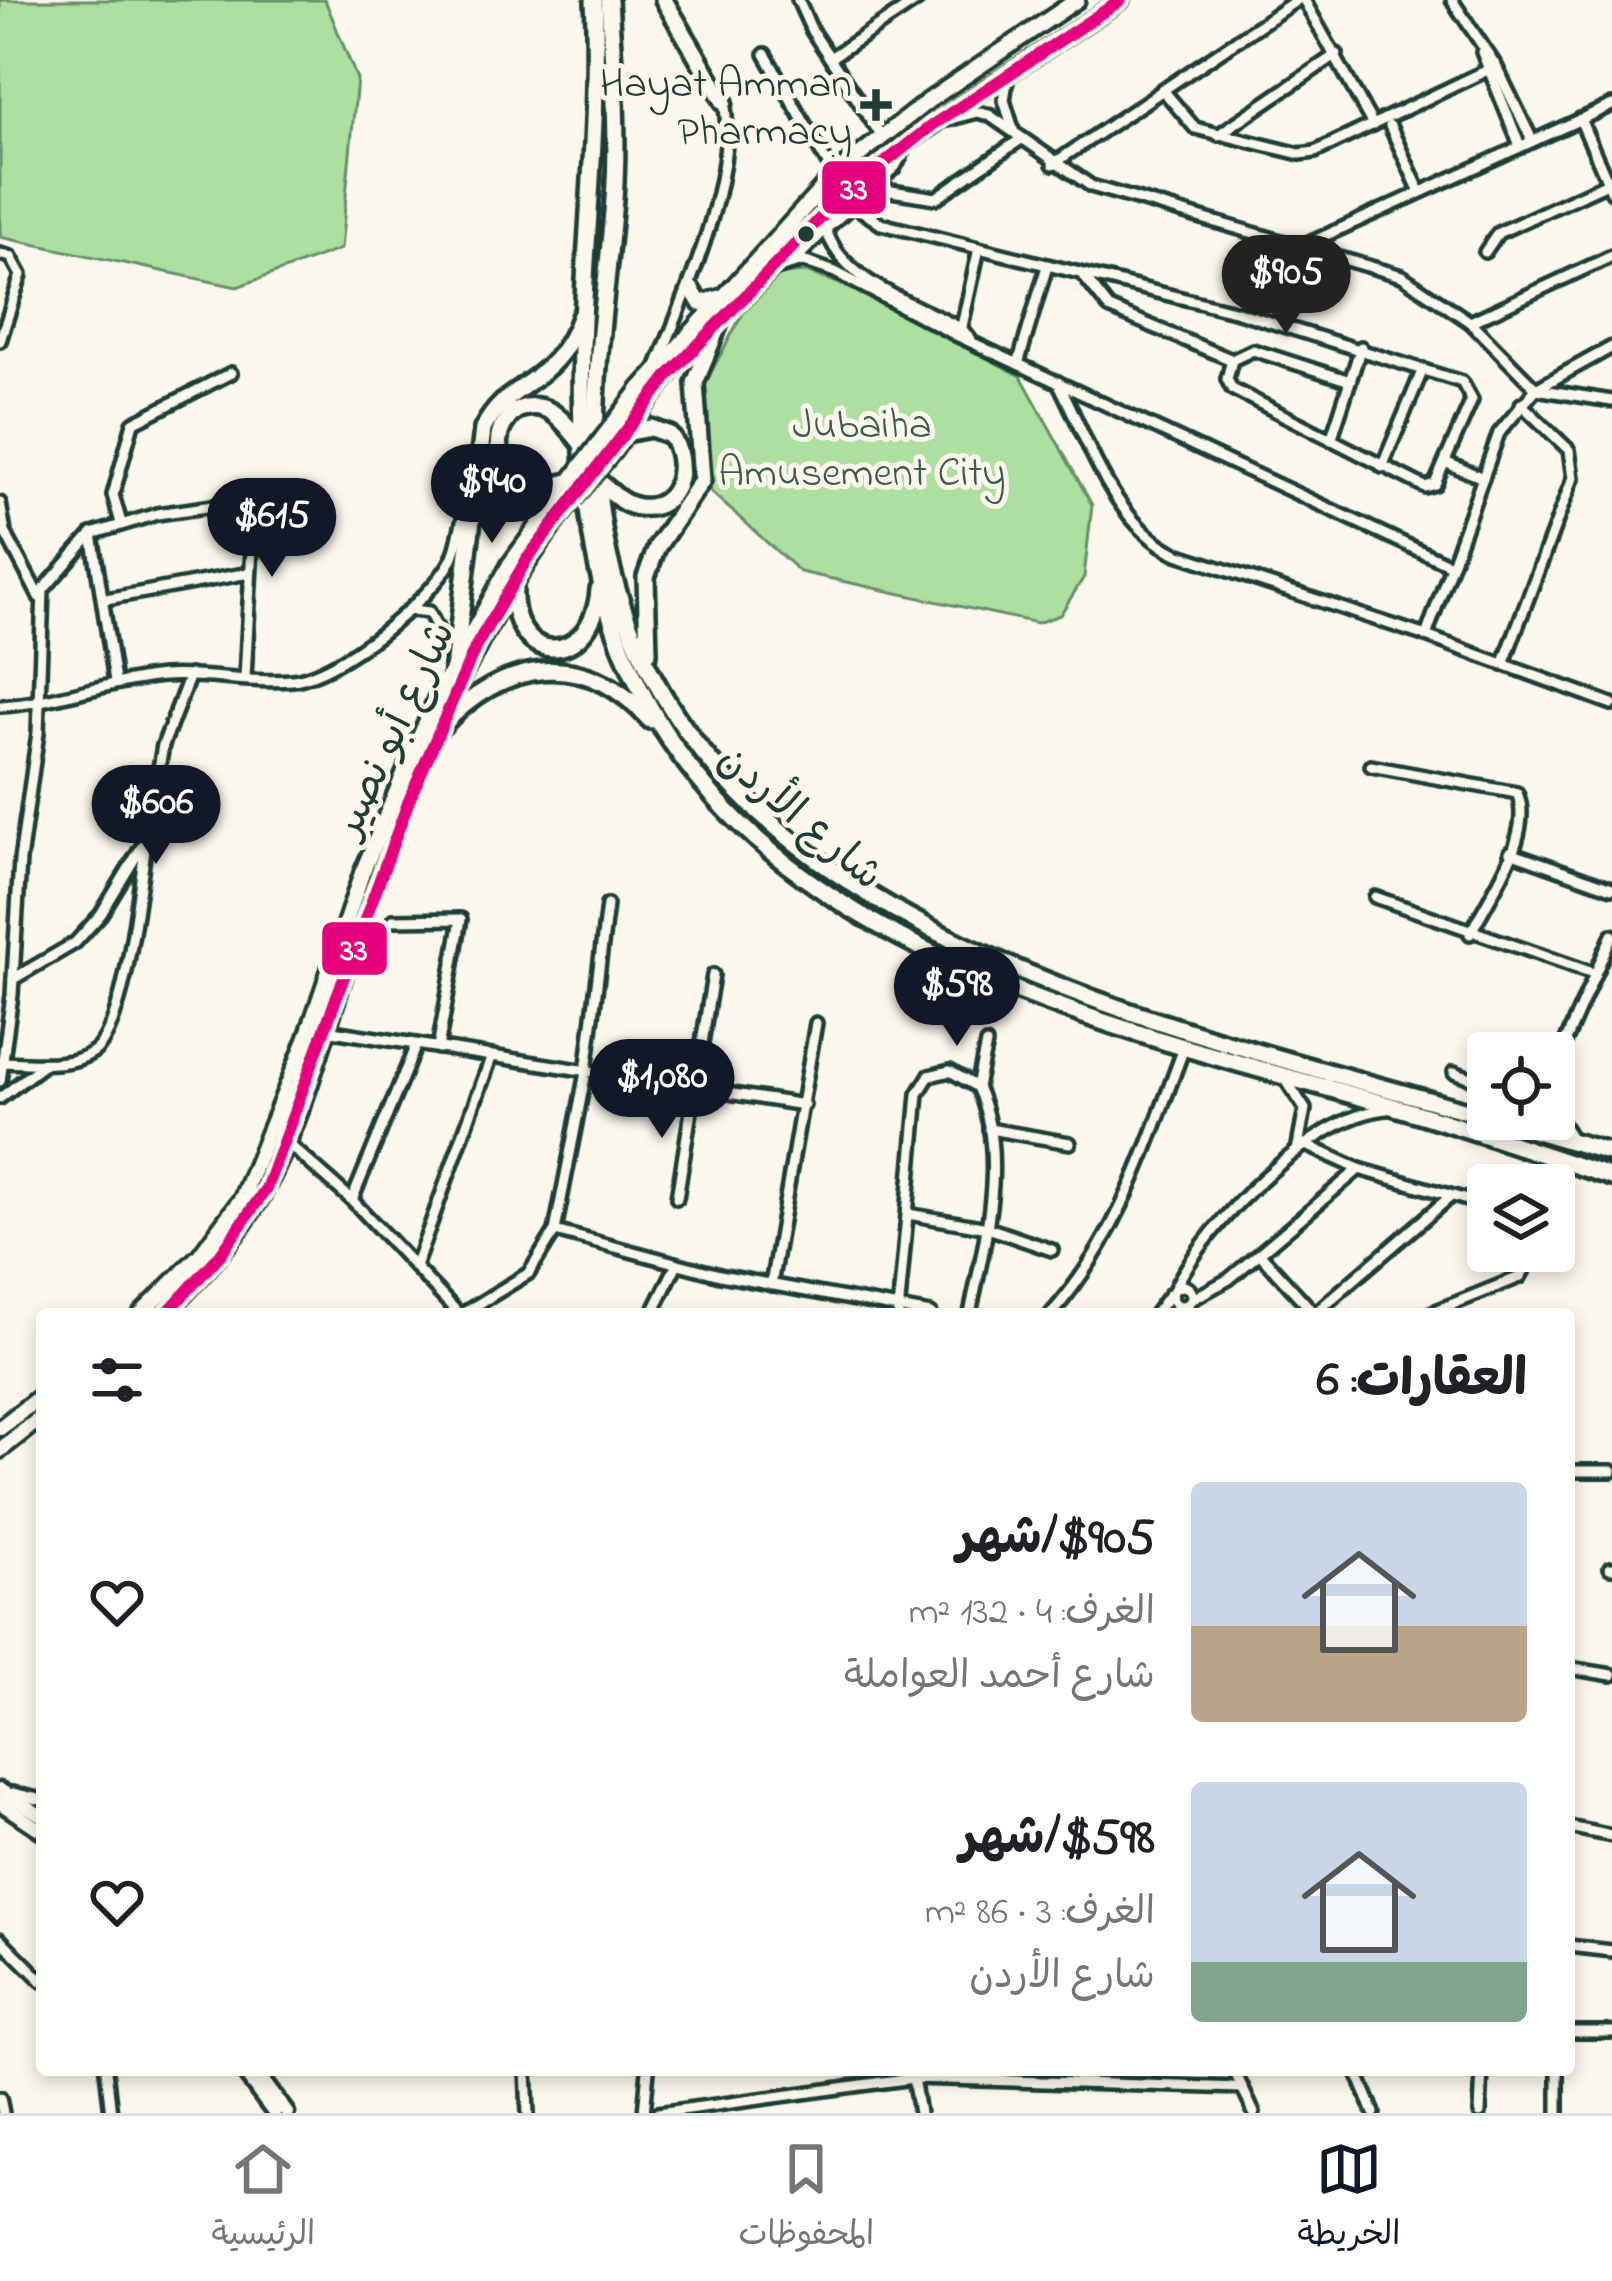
<!DOCTYPE html>
<html lang="ar">
<meta charset="utf-8">
<style>
:root{--surface:#fff;--page:#f2f2f2;--text:#202124;--muted:#757577;--line:#e0e0e0;--accent:#111827}
body{margin:0;font-family:"Indie Flower","Playpen Sans Arabic",sans-serif;background:var(--page);color:var(--text);direction:rtl;height:100vh;display:flex;flex-direction:column;font-size:45px;white-space:nowrap}
*{box-sizing:border-box;margin:0}
p{font-size:39px;color:var(--muted)}
.icon{flex:none;width:66px;height:66px;fill:none;stroke:currentColor;stroke-width:2;stroke-linecap:round;stroke-linejoin:round}
.map{position:relative;flex:1;overflow:hidden;direction:ltr}
.panel{position:absolute;left:36px;top:1308px;width:1539px;height:768px;display:flex;flex-direction:column;background:var(--surface);border-radius:12px;box-shadow:0 6px 18px #0003;direction:rtl}
.panel>*{flex:none}
.controls{position:absolute;left:1467px;top:1032px;display:grid;gap:24px}
.controls a{display:grid;place-items:center;width:108px;height:108px;border-radius:12px;background:var(--surface);box-shadow:0 6px 18px #0003;font-size:60px}
.price{position:absolute;translate:-50% -102px;padding:0 27px;border-radius:42px;background:var(--accent);color:#fff;font-size:39px;line-height:78px;filter:drop-shadow(0 3px 6px #0008)}
.price::after{content:'';position:absolute;left:50%;top:72px;width:36px;height:27px;margin-left:-18px;background:inherit;clip-path:polygon(0 0,100% 0,50% 100%)}
.price.current{background:#222;color:#fff}
ul{padding:0;list-style:none}
li{display:flex;align-items:center;gap:36px;height:300px;padding:0 48px}
li span{display:grid;place-items:center;flex:none;width:336px;height:240px;border-radius:12px;color:#555}
li>.icon{margin-inline-start:auto}
span .icon{width:144px;height:144px;fill:#fffc;stroke-width:1}
li b{font-size:51px}
h2{display:flex;justify-content:space-between;align-items:center;height:144px;padding:0 48px;font-size:51px}
.dock{display:flex;justify-content:space-around;align-items:center;height:168px;border-top:3px solid var(--line);background:var(--surface);font-size:33px;color:var(--muted)}
.dock a{display:grid;justify-items:center;gap:6px}
.dock .current{color:var(--accent)}
.map>svg:first-child{display:block}
.green{fill:#acdfa0;stroke:#668e6a;stroke-width:3}
.lines{fill:none;stroke-linecap:round;stroke-linejoin:round}
.minor-casing{stroke:#1f3d34;stroke-width:18}
.tertiary-casing{stroke:#1f3d34;stroke-width:21}
.secondary-casing{stroke:#1f3d34;stroke-width:22}
.trunk-casing{stroke:#1f3d34;stroke-width:24}
.minor{stroke:#fbf7ec;stroke-width:9}
.tertiary{stroke:#fbf7ec;stroke-width:12}
.secondary{stroke:#fbf7ec;stroke-width:14}
.trunk{stroke:#fbf7ec;stroke-width:15}
.secondary-bridge-casing{stroke:#1f3d34;stroke-width:22;stroke-linecap:butt}
.secondary-bridge{stroke:#fbf7ec;stroke-width:14}
.bus-1-casing{stroke:#fbf7ec;stroke-width:21}
.bus-1{stroke:#e5007d;stroke-width:12}
.poi-dot{fill:#1f3d34;stroke:#fbf7ec;stroke-width:4.5}
.labels{text-anchor:middle;stroke-width:10;stroke-linejoin:round;paint-order:stroke}
.poi-label{font-size:42px;fill:#1f3d34;stroke:#fbf7ec;text-anchor:end}
.park-label{font-size:42px;fill:#3b5d4a;stroke:#fbf7ec}
.street-label{font-size:42px;fill:#1f3d34;stroke:#fbf7ec}
.line-badge{stroke:#fbf7ec;stroke-width:4.5}
.badge-label{font-size:33px;text-anchor:middle;font-weight:bold;fill:#fff}
</style>
<div class="map">
<svg width="1612" height="2113" viewBox="0 0 1612 2113">
<rect width="100%" height="100%" fill="#fbf7ec"/>
<filter id="ink" filterUnits="userSpaceOnUse"><feTurbulence type="fractalNoise" baseFrequency=".00833" numOctaves="2"/><feDisplacementMap in="SourceGraphic" scale="24" xChannelSelector="R" yChannelSelector="G"/><feConvolveMatrix kernelMatrix="1 2 1 2 8 2 1 2 1" color-interpolation-filters="sRGB"/></filter>
<g filter="url(#ink)">
<g class="green">
<path d="M0,0h325l32,79 -16,170 -104,38 -237,-50z"/>
<path d="M806,272l49,17 166,87 71,129 -8,72 -24,38 -23,8 -237,-51 -89,-80 -9,-103 41,-76 38,-39z"/>
</g>
<g class="lines">
<defs>
<g id="minor">
<path d="M798,0l14,31 69,104"/>
<path d="M1304,0l69,125"/>
<path d="M1452,0l44,66 36,74"/>
<path d="M1482,52l38,94"/>
<path d="M765,54l69,121"/>
<path d="M830,58l88,-58"/>
<path d="M1008,75l-4,25 9,29"/>
<path d="M1162,89l33,39 105,26 15,-2 181,-86"/>
<path d="M1580,119l32,73"/>
<path d="M947,120l30,-8 12,3 102,71 311,90 68,46 66,67 76,12"/>
<path d="M1390,126l30,66"/>
<path d="M1218,135l119,-81"/>
<path d="M905,149l-10,18 -69,62c15,53 92,76 136,100l8,10"/>
<path d="M1053,164l244,-164"/>
<path d="M872,188l64,10 85,-59"/>
<path d="M852,204l29,20 357,88 224,70 10,18 -37,84 -10,3 -193,-98 -5,-10 5,-19 21,-10 97,31"/>
<path d="M1305,245l307,-140"/>
<path d="M1485,252l13,-19 114,-52"/>
<path d="M0,254l11,3 10,18 -21,66"/>
<path d="M794,261l32,-32"/>
<path d="M765,272l38,-11 32,11 123,64 490,228"/>
<path d="M1082,274l27,34 123,52"/>
<path d="M1470,322l142,-66"/>
<path d="M961,331l18,-83"/>
<path d="M1018,364l29,-98"/>
<path d="M657,366c27,-68 82,-191 67,-264"/>
<path d="M1058,382c31,59 55,143 119,172l249,82 73,-203 37,-44 76,-42"/>
<path d="M1331,440l30,-93"/>
<path d="M1447,463l36,15"/>
<path d="M1382,467l41,-98"/>
<path d="M0,503l5,29 34,65"/>
<path d="M121,523l-8,-28 20,-72 98,-50"/>
<path d="M92,534l23,147"/>
<path d="M106,599l143,-26"/>
<path d="M412,610l17,2 8,16 -1,66"/>
<path d="M1426,636l186,68"/>
<path d="M1503,665l70,-187 -4,-28 -48,-46"/>
<path d="M0,706c56,-3 107,-25 163,-30 43,-3 86,8 129,4 46,-4 138,-80 159,-119 10,-19 8,-42 19,-61"/>
<path d="M1371,766l146,27c18,41 -29,105 -47,141"/>
<path d="M1510,852l102,36"/>
<path d="M1375,897l218,76"/>
<path d="M393,920l68,-1 -23,129"/>
<path d="M13,979l62,-36 26,-29 46,-76 16,-93 27,-70"/>
<path d="M326,1030l478,75"/>
<path d="M0,1062c29,0 68,7 93,-10 33,-22 46,-167 53,-208"/>
<path d="M1554,1068l58,-133"/>
<path d="M1454,1072l34,12"/>
<path d="M1286,1080l19,29 -8,42"/>
<path d="M0,1081l12,-86 8,-135 18,-127 5,-143 49,-56 65,-20 91,-13 6,9 -9,168"/>
<path d="M977,1087l9,-43"/>
<path d="M0,1098l43,-33"/>
<path d="M1554,1111l19,30"/>
<path d="M989,1129l81,14"/>
<path d="M286,1142l66,58 107,114"/>
<path d="M1304,1144l55,25"/>
<path d="M677,1198l36,-223"/>
<path d="M352,1200l64,-155"/>
<path d="M908,1214l80,14 64,22"/>
<path d="M555,1231l165,44 211,39"/>
<path d="M1260,1254l55,60"/>
<path d="M415,1267l76,-209"/>
<path d="M771,1285l45,-262"/>
<circle cx="1182" cy="1296" r="10"/>
<path d="M1175,1288c31,-64 139,-173 212,-179"/>
<path d="M1193,1299l36,-20 130,-110 129,37"/>
<path d="M462,1314l67,-41 26,-42 31,-159 21,-167"/>
<path d="M652,1314l25,-50"/>
<path d="M898,1314l20,-220 11,-18 21,-5 27,16c32,69 7,157 -7,227"/>
<path d="M1051,1314c69,-77 97,-171 133,-266"/>
<path d="M1155,1314l15,-20"/>
<path d="M1314,1314l137,-118"/>
<path d="M1428,1314l92,-37 15,-26"/>
<path d="M1569,1471h43"/>
<path d="M1610,1568h2"/>
<path d="M1569,1668l43,7"/>
<path d="M12,1793l30,7"/>
<path d="M1569,1827l43,9"/>
<path d="M0,1939l42,42"/>
<path d="M1569,1946l43,5"/>
<path d="M1569,2032h43"/>
<path d="M106,2070l5,43"/>
<path d="M526,2070l2,43"/>
<path d="M1234,2070l20,43"/>
<path d="M1356,2070l18,43"/>
<path d="M913,2078l6,35"/>
<path d="M0,2098l3,15"/>
<path d="M644,2113l4,-43"/>
<path d="M658,2113l255,-35 330,10"/>
<path d="M1480,2113l2,-43"/>
<path d="M1558,2113v-43"/>
</g>
<g id="tertiary">
<path d="M0,1790l42,26"/>
<path d="M0,1803l42,28"/>
<path d="M242,2070l32,43"/>
<path d="M255,2070l32,43"/>
</g>
<g id="secondary">
<path d="M691,288l9,15 22,-6"/>
<path d="M640,389l194,-214 94,-74 149,-101"/>
<path d="M615,449c66,-99 155,-196 248,-271 81,-66 171,-119 258,-178"/>
<path d="M141,1314l59,-59 42,-57 64,-158 56,-167 74,-174 74,-135 72,-99"/>
<path d="M166,1314c36,-38 71,-75 97,-120 45,-81 66,-179 97,-265 53,-151 113,-304 214,-430"/>
<path d="M0,1428l42,-33"/>
<path d="M0,1450l42,-33"/>
</g>
<g id="trunk">
<path d="M594,0c9,179 -31,360 -2,537 63,394 484,479 803,570 73,21 145,47 217,70"/>
<path d="M609,0c4,66 10,133 5,199 -7,93 -24,187 -17,280 34,443 548,538 891,638"/>
<path d="M664,0l60,102"/>
<path d="M597,480c13,10 24,25 42,27 42,5 51,-46 31,-72l-19,-7 -26,5"/>
<path d="M569,482c-45,14 -98,-30 -54,-71 32,-15 48,10 67,33"/>
<path d="M515,576c-12,92 77,95 84,14"/>
<path d="M648,653l-2,-76 11,-30 45,-67 -7,-97 26,-65"/>
<path d="M455,661l28,-232c26,-51 73,-42 98,-114"/>
<path d="M441,727c62,-68 144,-80 209,-7"/>
<path d="M1495,1119l117,34"/>
</g>
</defs>
<use href="#minor" class="minor-casing"/>
<use href="#tertiary" class="tertiary-casing"/>
<use href="#secondary" class="secondary-casing"/>
<use href="#trunk" class="trunk-casing"/>
<use href="#minor" class="minor"/>
<use href="#tertiary" class="tertiary"/>
<use href="#secondary" class="secondary"/>
<use href="#trunk" class="trunk"/>
<defs>
<g id="secondary-bridge">
<path d="M582,465l58,-76"/>
<path d="M574,499l41,-50"/>
</g>
</defs>
<use href="#secondary-bridge" class="secondary-bridge-casing"/>
<use href="#secondary-bridge" class="secondary-bridge"/>
<defs>
<path id="bus-1" d="M166,1314l54,-59 46,-66 142,-386 68,-157 51,-87 142,-184 168,-174 94,-75 190,-126"/>
</defs>
<use href="#bus-1" class="bus-1-casing"/>
<use href="#bus-1" class="bus-1"/>
</g>
</g>
<g class="poi-dot">
<path d="M870 87h12v12h12v12h-12v12h-12v-12h-12v-12h12z"/>
<circle cx="806" cy="234" r="10"/>
</g>
<g class="labels">
<g class="poi-label">
<text x="852" y="96">Hayat Amman<tspan x="852" dy="48">Pharmacy</tspan></text>
</g>
<g class="park-label">
<text x="862" y="437">Jubaiha<tspan x="862" dy="48">Amusement City</tspan></text>
</g>
<g class="street-label">
<text transform="translate(392 728) rotate(-65)" y="15">شارع أبو نصير</text>
<text transform="translate(802 815) rotate(40)" y="15">شارع الأردن</text>
</g>
</g>
<g class="line-badge">
<rect x="820" y="159" width="68" height="57" rx="12" fill="#e5007d"/>
<rect x="320" y="920" width="69" height="57" rx="12" fill="#e5007d"/>
</g>
<g class="badge-label">
<text x="854" y="199">33</text>
<text x="354" y="960">33</text>
</g>
</svg>
<div class="controls">
<a><svg class="icon" aria-label="locate" viewBox="0 0 24 24"><circle cx="12" cy="12" r="6"/><path d="M12 2v4M12 18v4M2 12h4M18 12h4"/></svg></a>
<a><svg class="icon" aria-label="layers" viewBox="0 0 24 24"><path d="M12 4l9 5-9 5-9-5zM3 14l9 5 9-5"/></svg></a>
</div>
<b class="price current" style="left:1286px;top:337px">$905</b>
<b class="price" style="left:492px;top:546px">$940</b>
<b class="price" style="left:272px;top:580px">$615</b>
<b class="price" style="left:156px;top:867px">$606</b>
<b class="price" style="left:957px;top:1049px">$598</b>
<b class="price" style="left:662px;top:1141px">$1,080</b>
<section class="panel">
<h2>العقارات: 6<svg class="icon" aria-label="filters" viewBox="0 0 24 24"><path d="M4 7h16M4 17h16"/><circle cx="9" cy="7" r="2"/><circle cx="15" cy="17" r="2"/></svg></h2>
<ul>
<li><span style="background:linear-gradient(#c9d6e8 60%,#b9a48a 0)"><svg class="icon" aria-label="home" viewBox="0 0 24 24"><path d="M3 11l9-7 9 7M6 9v11h12V9"/></svg></span><div><b>$905/شهر</b><p>الغرف: 4 · 132 m²</p><p>شارع أحمد العواملة</p></div><svg class="icon" aria-label="heart" viewBox="0 0 24 24"><path d="M12 20l-8-8c-3-5 5-10 8-4 3-6 11-1 8 4z"/></svg></li>
<li><span style="background:linear-gradient(#c9d6e8 75%,#7fa58c 0)"><svg class="icon" aria-label="home" viewBox="0 0 24 24"><path d="M3 11l9-7 9 7M6 9v11h12V9"/></svg></span><div><b>$598/شهر</b><p>الغرف: 3 · 86 m²</p><p>شارع الأردن</p></div><svg class="icon" aria-label="heart" viewBox="0 0 24 24"><path d="M12 20l-8-8c-3-5 5-10 8-4 3-6 11-1 8 4z"/></svg></li>
</ul>
</section>
</div>
<nav class="dock">
<a class="current"><svg class="icon" aria-label="map" viewBox="0 0 24 24"><path d="M3 6l6-2 6 2 6-2v14l-6 2-6-2-6 2zM9 4v14M15 6v14"/></svg>الخريطة</a>
<a><svg class="icon" aria-label="saved" viewBox="0 0 24 24"><path d="M7 4h10v16l-5-4-5 4z"/></svg>المحفوظات</a>
<a><svg class="icon" aria-label="home" viewBox="0 0 24 24"><path d="M3 11l9-7 9 7M6 9v11h12V9"/></svg>الرئيسية</a>
</nav>
